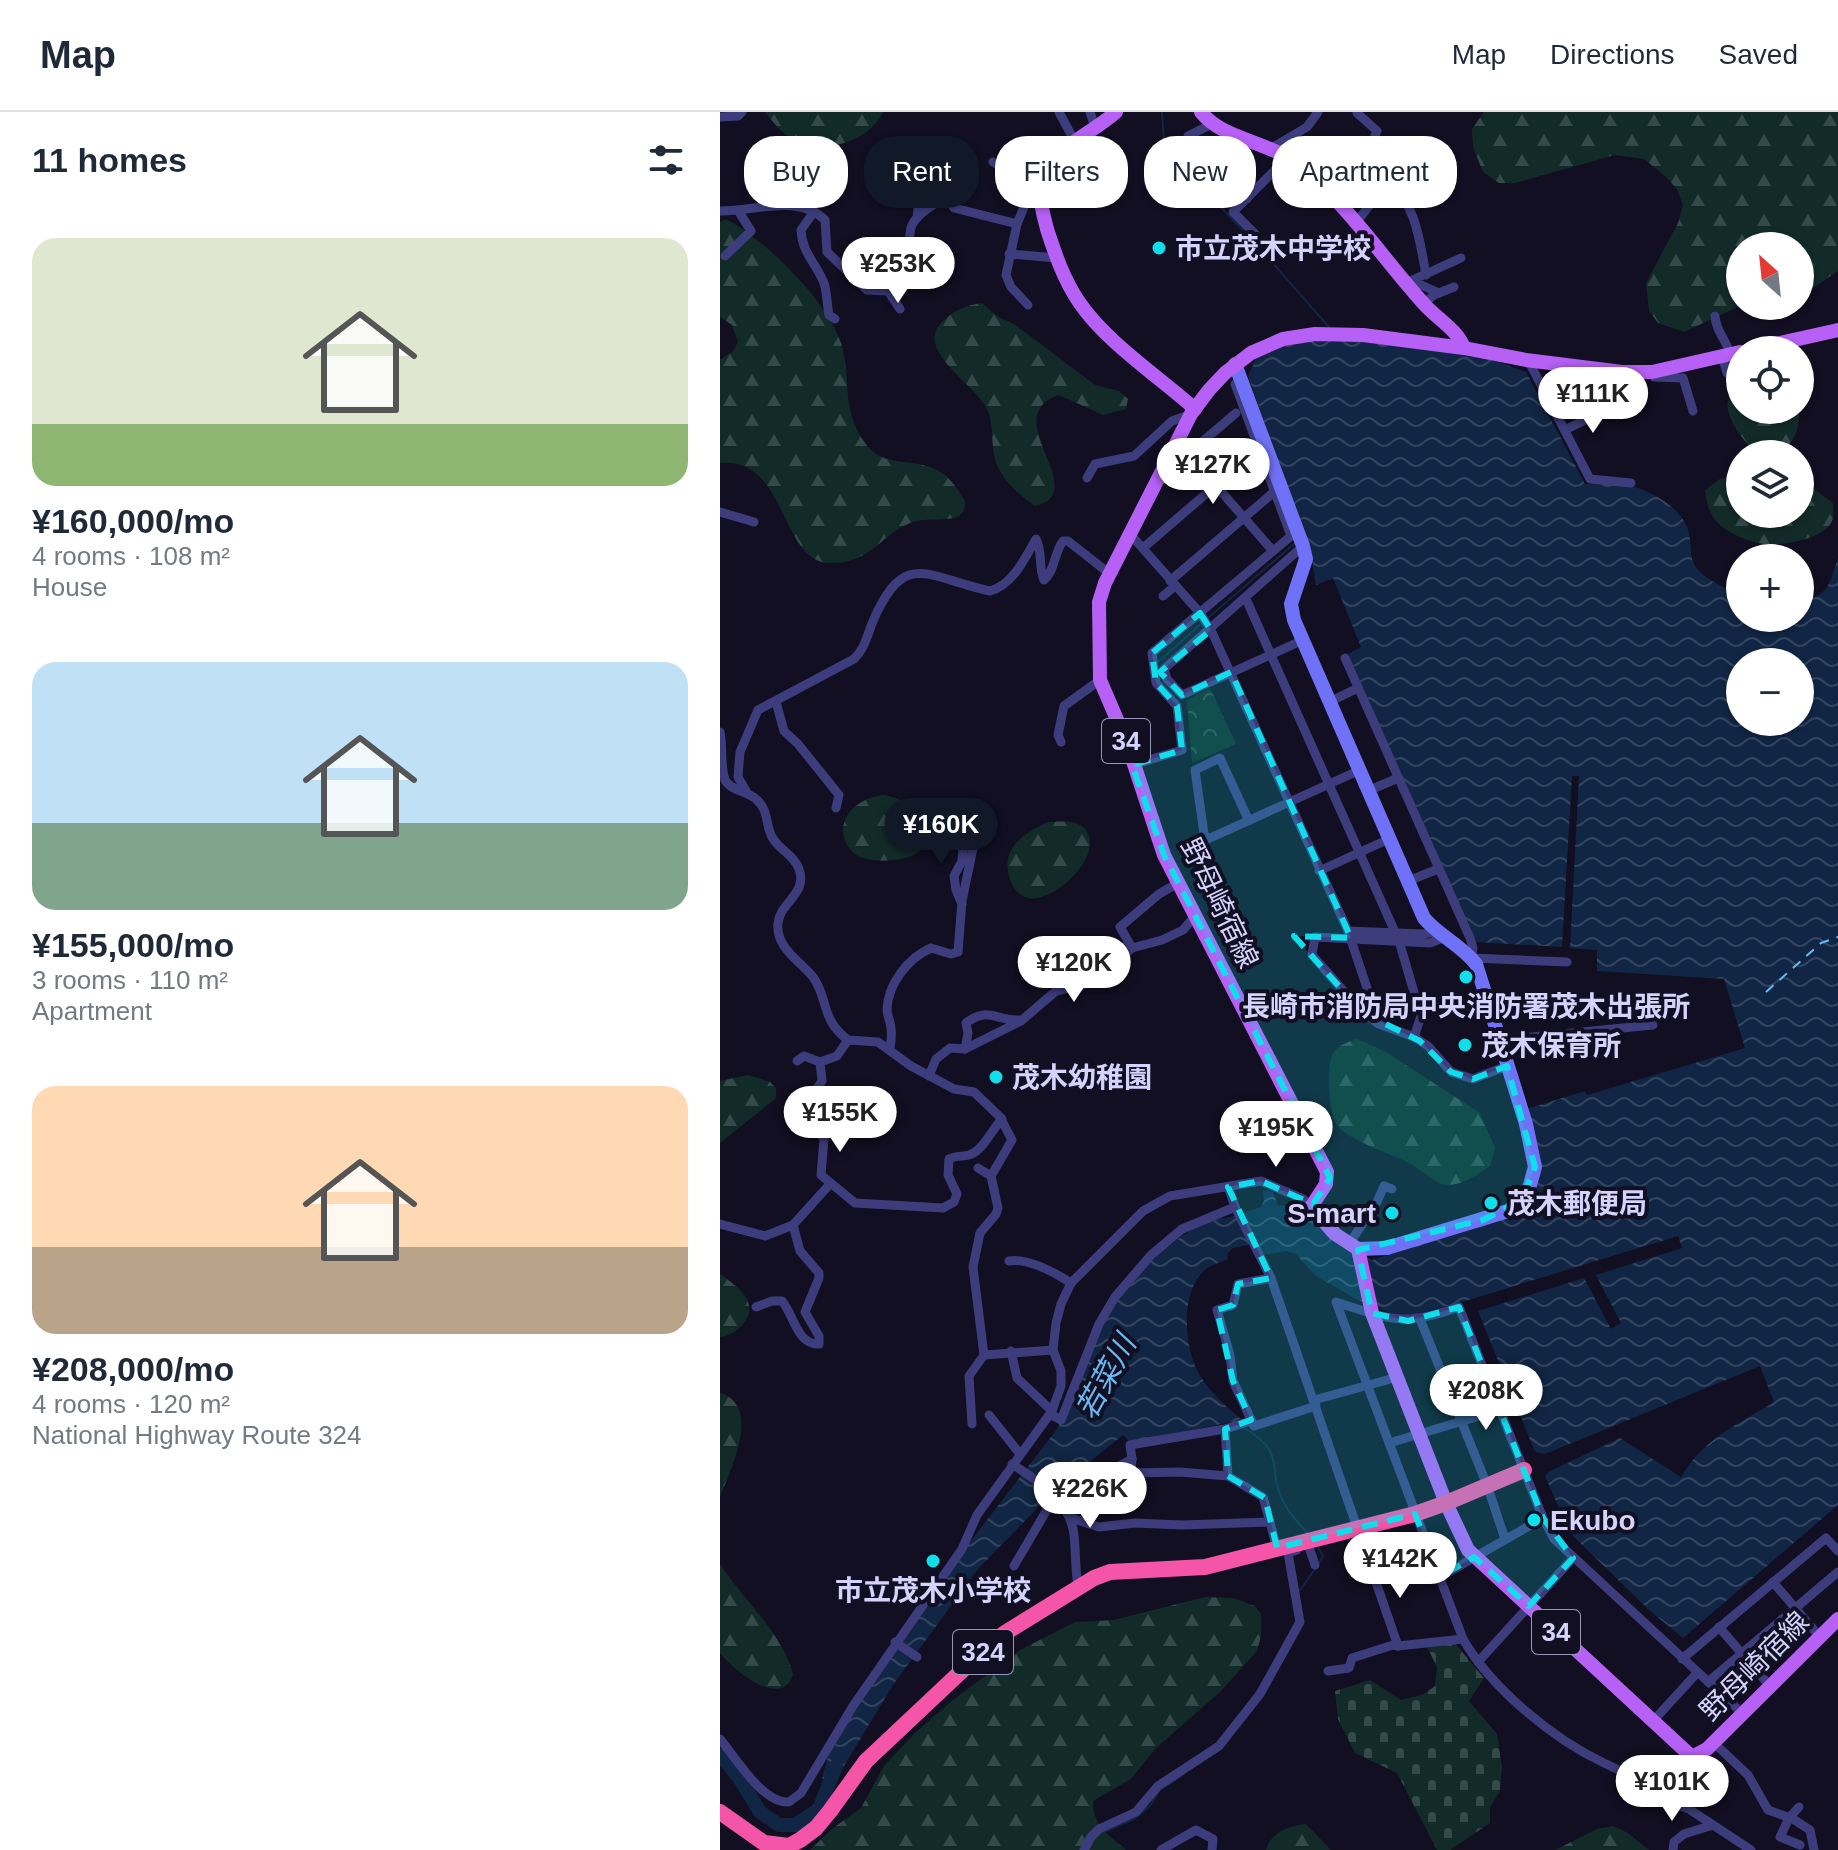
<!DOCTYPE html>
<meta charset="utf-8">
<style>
:root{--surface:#fff;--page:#f6f6f7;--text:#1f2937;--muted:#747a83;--line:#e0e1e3;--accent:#111827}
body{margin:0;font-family:Arial,"Noto Sans JP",sans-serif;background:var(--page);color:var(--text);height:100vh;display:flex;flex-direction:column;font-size:30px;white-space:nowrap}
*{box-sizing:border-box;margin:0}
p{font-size:26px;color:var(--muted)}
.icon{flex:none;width:44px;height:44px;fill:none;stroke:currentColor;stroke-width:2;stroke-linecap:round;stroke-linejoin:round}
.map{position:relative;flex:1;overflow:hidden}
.side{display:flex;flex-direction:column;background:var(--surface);width:720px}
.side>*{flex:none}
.guide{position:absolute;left:24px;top:24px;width:760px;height:72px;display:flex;gap:16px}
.needle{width:52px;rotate:333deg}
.fabs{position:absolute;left:1006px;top:120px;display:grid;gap:16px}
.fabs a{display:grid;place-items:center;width:88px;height:88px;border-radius:50%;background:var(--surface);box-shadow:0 2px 6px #0004;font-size:40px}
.price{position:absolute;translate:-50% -68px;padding:0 18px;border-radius:28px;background:#fff;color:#222;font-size:26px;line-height:52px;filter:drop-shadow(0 2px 4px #0008)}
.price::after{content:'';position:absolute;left:50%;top:48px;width:24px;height:18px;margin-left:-12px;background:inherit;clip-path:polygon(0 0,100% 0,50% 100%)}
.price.current{background:var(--accent);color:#fff}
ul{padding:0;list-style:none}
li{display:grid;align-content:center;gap:16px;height:424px;padding:0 32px}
li span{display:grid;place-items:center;height:248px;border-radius:24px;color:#555}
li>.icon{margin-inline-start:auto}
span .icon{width:144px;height:144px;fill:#fffc;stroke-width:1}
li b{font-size:34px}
h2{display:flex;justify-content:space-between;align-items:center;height:96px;padding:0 32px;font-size:34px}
.chip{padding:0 28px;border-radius:32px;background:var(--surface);box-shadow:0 2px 6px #0004;font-size:28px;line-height:72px}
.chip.current{background:var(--accent);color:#fff}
header{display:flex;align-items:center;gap:48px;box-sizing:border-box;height:112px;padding:0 40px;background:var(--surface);border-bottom:2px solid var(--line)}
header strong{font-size:38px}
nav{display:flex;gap:44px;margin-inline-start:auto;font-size:28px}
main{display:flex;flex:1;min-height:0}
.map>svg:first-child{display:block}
.forest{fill:url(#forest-firs)}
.cemetery{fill:url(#cemetery-stones)}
.park{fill:url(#park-crowns)}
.water{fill:url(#water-waves);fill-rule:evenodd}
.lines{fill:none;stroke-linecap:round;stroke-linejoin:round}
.stream{stroke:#112644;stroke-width:2}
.river{stroke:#112644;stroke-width:14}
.ferry{stroke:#67baf5;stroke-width:2;stroke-dasharray:10 8;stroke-linecap:butt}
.street{stroke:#3d3d7d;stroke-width:9}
.secondary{stroke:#6f72f6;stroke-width:14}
.primary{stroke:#b660f5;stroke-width:14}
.highway{stroke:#f455a9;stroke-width:16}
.marked{fill:#0fdfeb;fill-opacity:0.2;stroke:#0fdfeb;stroke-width:6;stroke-dasharray:16 10;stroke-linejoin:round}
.poi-dot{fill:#0fdfeb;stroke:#110f21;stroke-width:3}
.labels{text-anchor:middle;stroke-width:8;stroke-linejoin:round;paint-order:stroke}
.shield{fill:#110f21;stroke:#9a98ba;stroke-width:2}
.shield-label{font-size:26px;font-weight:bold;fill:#d5d2fc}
.poi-label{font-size:28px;font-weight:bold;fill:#d5d2fc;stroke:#110f21;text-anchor:start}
.street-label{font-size:28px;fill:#d5d2fc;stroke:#110f21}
.water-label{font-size:30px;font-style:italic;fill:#67baf5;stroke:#110f21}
</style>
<header>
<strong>Map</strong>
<nav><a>Map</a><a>Directions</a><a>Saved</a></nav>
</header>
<main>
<section class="side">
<h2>11 homes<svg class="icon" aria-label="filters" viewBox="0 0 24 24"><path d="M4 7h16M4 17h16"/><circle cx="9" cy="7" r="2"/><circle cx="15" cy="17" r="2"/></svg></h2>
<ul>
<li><span style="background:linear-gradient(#dfe7d0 75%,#8fb573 0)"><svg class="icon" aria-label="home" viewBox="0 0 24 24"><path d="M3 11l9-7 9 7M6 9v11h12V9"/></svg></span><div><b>¥160,000/mo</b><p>4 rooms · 108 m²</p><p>House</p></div></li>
<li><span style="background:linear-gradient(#bfe0f5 65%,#7fa58c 0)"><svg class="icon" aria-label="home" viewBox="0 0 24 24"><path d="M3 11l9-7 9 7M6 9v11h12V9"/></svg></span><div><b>¥155,000/mo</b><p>3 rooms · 110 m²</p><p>Apartment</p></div></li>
<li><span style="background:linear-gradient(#ffd9b3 65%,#b9a48a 0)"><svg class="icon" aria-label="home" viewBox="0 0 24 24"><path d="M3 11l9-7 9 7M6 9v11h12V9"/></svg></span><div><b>¥208,000/mo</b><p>4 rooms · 120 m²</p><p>National Highway Route 324</p></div></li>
</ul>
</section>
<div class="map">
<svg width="1118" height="1738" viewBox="0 0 1118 1738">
<defs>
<pattern id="forest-firs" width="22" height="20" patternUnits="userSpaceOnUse" patternTransform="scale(2)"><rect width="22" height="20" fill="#122b29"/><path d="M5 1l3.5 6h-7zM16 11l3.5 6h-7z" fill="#344949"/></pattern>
<pattern id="cemetery-stones" width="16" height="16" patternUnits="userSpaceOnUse" patternTransform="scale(2)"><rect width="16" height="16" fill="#122b29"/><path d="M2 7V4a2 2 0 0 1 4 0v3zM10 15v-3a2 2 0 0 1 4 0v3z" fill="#344949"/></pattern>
<pattern id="park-crowns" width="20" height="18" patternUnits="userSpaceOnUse" patternTransform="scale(2)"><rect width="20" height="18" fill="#122b29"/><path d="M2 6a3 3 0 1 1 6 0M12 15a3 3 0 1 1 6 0" fill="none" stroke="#344949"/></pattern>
<pattern id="water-waves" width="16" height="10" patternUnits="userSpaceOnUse" patternTransform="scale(2)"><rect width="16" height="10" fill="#112644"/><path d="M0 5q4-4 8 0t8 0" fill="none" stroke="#334560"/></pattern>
</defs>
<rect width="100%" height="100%" fill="#110f21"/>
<g class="forest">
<path d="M45,0h118c-15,31 -59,43 -90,27 -11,-5 -21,-18 -28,-27z"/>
<path d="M764,0h354v159l-38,26v-51h-60v60l-56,26 -26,-9 -9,-12 -3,-28 32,-60 5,-18 -6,-16 -12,-13 -21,-17 -29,-4 -100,28h-16l-16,-11 -10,-25 -1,-18z"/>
<path d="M6,107c40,22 100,80 115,124 12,37 -2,63 24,100 18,26 48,14 72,27 13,7 21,19 28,31l-1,10 -6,6c-14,4 -29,1 -42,4 -35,10 -42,43 -86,42 -50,0 -43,-107 -110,-100v-103l13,-9 5,-9 -6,-17 -12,-8v-95z"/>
<path d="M262,191l16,14 16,7 81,61 24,6 9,8 -2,10 -23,6 -44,-20c-64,21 35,97 -24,111 -20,-14 -40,-32 -42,-58 -1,-12 -1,-26 -5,-37 -9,-25 -77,-61 -45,-90 11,-11 24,-16 39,-18z"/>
<path d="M1020,274v24h59c1,19 -4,31 -19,43 -8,-1 -18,0 -25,-4 -12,-6 -31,-34 -27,-48 2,-6 8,-11 12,-15z"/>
<path d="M1020,364v38h60v-30l14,5 19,14c0,5 1,14 -1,18 -7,18 -50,25 -68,23 -14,-2 -35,-10 -45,-20 -11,-11 -12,-20 -14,-34l15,-11z"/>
<path d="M163,683c24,4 44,18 45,44 -3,5 -6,11 -11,14 -14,9 -54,12 -65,-2 -23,-27 3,-53 31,-56z"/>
<path d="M328,710c11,0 27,-3 36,6 24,24 -29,76 -56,70 -9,-2 -13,-8 -17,-16 -13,-32 11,-48 37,-60z"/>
<path d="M637,927l29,13 94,61 15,35 -5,18c-13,9 -33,24 -51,17 -5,-2 -22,-16 -30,-20 -19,-10 -66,-24 -74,-41 -6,-12 -8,-55 -3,-67 6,-10 15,-13 25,-16z"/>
<path d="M28,963l22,7 6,6v10l-56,45v-62z"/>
<path d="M0,1162c17,12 42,29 22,51 -6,7 -13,11 -22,12z"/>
<path d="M0,1281c43,13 10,77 0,105z"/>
<path d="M0,1452c21,33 65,72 73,111 -12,35 -61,-6 -73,-22z"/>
<path d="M485,1485l28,1 22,8 6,8v22l-4,15 -37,41 -64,56 -25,31 -38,22c0,26 15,33 33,49h-316l23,-22 28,-20 23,-42 31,-33 38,-33 67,-50 55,-28 39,-2z"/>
<path d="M586,1712l25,26h-65c4,-17 24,-25 40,-26z"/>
<path d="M893,1714l15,7 21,17h-94l42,-21z"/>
</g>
<path class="cemetery" d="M734,1530l30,36 -15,23 28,33 5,33 -2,24 -10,16v16l-40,27h-13l-40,-77 -42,-20 -17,-34 -3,-28 35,-11 31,20 23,-6 11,-8 2,-19 -11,-22z"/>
<path class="park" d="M490,576l26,56 -44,19 -5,-63z"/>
<path class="water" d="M608,226l153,18 45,16 59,112c17,1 40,-1 56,5 21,8 48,26 49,51 1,10 0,20 7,29 11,12 28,19 43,25v24h60v-18c29,-2 30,-18 38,-42v947l-155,133 -34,-28 -79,-77 -25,-57 3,-4 72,-34 61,39c23,-39 56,-52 93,-75l-14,-36 -215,88 -10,-2 -57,-141 106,-33 27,51 10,-6 -25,-48 86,-27 -4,-12 -216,66 -45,12 -20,2 -39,-16 -42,-24 -20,-22 -9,-3 -23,4 -6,-12 -25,5 -6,6 1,5c-7,3 -17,6 -22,10 -28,22 -22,86 -3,111 10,15 25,28 39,40l-112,22 -7,-7 -69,56 -77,79 -84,115 -60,99 -11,-6 7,-25 31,-54 110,-157 87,-113 48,-110 17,-27 37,-39 30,-22 21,-11 20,-3 31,-10 3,-6 -1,-11 10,2 5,13 26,4 41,40 27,11 130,-41 24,-13 11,-20 4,-20 -15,-57 59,-18 2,4 158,-47 -21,-69 -127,-8v-21l-27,-2 9,-172h-7l-10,171 -86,-5 -128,-288 13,-7 -28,-69 -17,7 -5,-31 -63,-178 10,-22 10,-5zM1020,550h60v60h-60z"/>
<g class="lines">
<g class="stream">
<path d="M442,0l2,33 5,8 85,89 75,85"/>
<path d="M489,505l86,-74"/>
<path d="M438,550l43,-38"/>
<path d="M524,1316c45,26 21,40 40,75 5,11 16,21 24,31"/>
<path d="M597,1433l6,11 -4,7"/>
<path d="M578,1481l17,-24"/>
<path d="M380,1722l34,-15 16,-13 9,-15 25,-17"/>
</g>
<path class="river" d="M0,1643l20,24 20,33 19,13h16l24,-16 17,-43"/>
<path class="ferry" d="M1046,880l55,-49 17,-6"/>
<g class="street">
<path d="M339,0l15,28"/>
<path d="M370,0l5,15"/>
<path d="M637,1l20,18 -16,37"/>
<path d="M0,5l18,-1 4,-4"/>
<path d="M492,12l-24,12 23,29 36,34"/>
<path d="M550,37l37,-22 11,-15"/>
<path d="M273,50l40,25"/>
<path d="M175,56l24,31 -2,19"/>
<path d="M591,64l7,-18 4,-2 68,23 -35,45"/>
<path d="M670,67l16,-22"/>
<path d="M668,69c28,22 32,61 38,94"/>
<path d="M0,99c33,1 78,-18 105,9l2,32 40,38 21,1c5,-17 10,-32 19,-47 4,-6 2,-13 5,-19 5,-11 24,-23 35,-27l7,10 63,16 14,-34 9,-3"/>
<path d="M93,101l-12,17c1,23 15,33 23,53 3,9 3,22 5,32l6,4"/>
<path d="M297,112l-11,51 5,12 17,18"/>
<path d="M537,124l-24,-24 54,-54"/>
<path d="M289,142l48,4"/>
<path d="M5,144l26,-25 -12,-19"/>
<path d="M686,171l55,-25"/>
<path d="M691,177l8,-5 20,9"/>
<path d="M168,179l12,18"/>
<path d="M703,192l11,-9 20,-8"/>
<path d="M995,204c1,16 11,23 15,38"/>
<path d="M1002,244l5,17"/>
<path d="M808,248l62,119 41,4"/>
<path d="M932,260l2,5 29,1 10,33"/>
<path d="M845,318l40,-20"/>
<path d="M457,329l96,110"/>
<path d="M468,342l48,-41"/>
<path d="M367,366l8,-14 39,-8 38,-35 19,-7"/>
<path d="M0,400l34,10"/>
<path d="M410,422l70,79 11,17 137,301 31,93"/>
<path d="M423,436l115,-99"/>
<path d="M450,469l104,-89"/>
<path d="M443,484l12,-10"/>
<path d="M526,487l153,342 22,75 -7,21"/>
<path d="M581,529l-119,54 -15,-16 -3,-10 139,-123"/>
<path d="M625,546l125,280 3,10 -2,10 96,4"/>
<path d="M56,590l8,29 14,13 41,51 -3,13"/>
<path d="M609,590l29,-14"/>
<path d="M0,620c3,15 0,33 5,48 6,11 22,11 31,19 13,11 9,25 16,38 7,13 22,18 27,32 9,25 -19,33 -21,54 -3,24 22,38 35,54 16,22 7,42 35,63l30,2 33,24 30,16 13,7 20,3 26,25 12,23 -21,36"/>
<path d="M341,630l-3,-7 6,-29 36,-26"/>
<path d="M412,653l50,-15 -5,-44 -21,-23 -4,-30 139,-117 -56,-152"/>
<path d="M650,678l28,-12"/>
<path d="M26,679l-8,-14 2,-25 18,-42 96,-51c11,-11 13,-23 19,-38 32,-74 55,-43 117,-30 23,-6 35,-33 46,-52 7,13 2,28 8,41 11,-9 10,-27 19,-39h5l42,33"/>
<path d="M529,709l-29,-63 -25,12 9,64 4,5 152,-69"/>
<path d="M599,759l70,-32"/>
<path d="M688,769l30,-12"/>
<path d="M242,792l-6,-14 -2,-14 8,-15 2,-24 4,-8"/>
<path d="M628,819l74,3 14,-2"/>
<path d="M725,825l-15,6 -115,-6 -3,18 51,58 16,11 35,13 14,9 23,26 22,7 34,-13"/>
<path d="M412,836l-12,-21 39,-33 19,-11"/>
<path d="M374,845l12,15"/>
<path d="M128,928l-11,16 -17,6 2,19 -14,20 -1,11 17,27 -3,36 34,28 88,5 11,-6 3,-8 -9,-19 1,-16c7,-4 13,-2 20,-4 14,-4 23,-26 33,-36"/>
<path d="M781,928l152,-15"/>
<path d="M170,936c1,-6 2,-13 1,-19 0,-7 -4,-13 -4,-20 1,-25 21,-51 44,-61l20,6 7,-2 4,-51 12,-58 -2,-9 -13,-16"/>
<path d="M245,937l3,-16 -2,-10c22,-17 30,-2 53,-3"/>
<path d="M77,949l7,-5 16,6"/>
<path d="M209,964l7,-17 14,-11 15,1 56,-28 35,-30 27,-6 19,-9 30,-28 30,-8 21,-10 12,-14"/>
<path d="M258,1056l13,8 7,32 -2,6 -16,19 -7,34 11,88 69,-5"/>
<path d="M508,1075l8,22 35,69 127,368 65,-7"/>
<path d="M0,1112l45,12 28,-11"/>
<path d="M629,1132l28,-42 7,-16 8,3"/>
<path d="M289,1149c20,-3 45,11 62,22"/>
<path d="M551,1166l-33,6 -5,21 -16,5 13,45 3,26 21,45 62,-20"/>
<path d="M36,1195l16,-6h10c12,14 15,44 37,43v-8l-14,-24 14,-34v-5l-19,-22 -7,-26 37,-41"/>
<path d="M700,1207l67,166 18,54"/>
<path d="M291,1239l6,27 35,33"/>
<path d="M594,1288l84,-23"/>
<path d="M330,1302l11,6 38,-96 16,-27 36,-42 31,-26 53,-22"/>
<path d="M269,1303l31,39"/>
<path d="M252,1312l-3,-48 15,-21"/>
<path d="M505,1317l3,47"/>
<path d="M669,1331l111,-33"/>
<path d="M412,1347l-1,14 49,-1 48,4 35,21 14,51"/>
<path d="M292,1352c27,18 58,36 62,71 2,17 1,34 4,51"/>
<path d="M411,1361l1,12"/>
<path d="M338,1387l74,-40 -2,-14 95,-16 26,-8"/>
<path d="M351,1406l28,9 36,-4 47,2 87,-3"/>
<path d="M589,1435l6,18"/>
<path d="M294,1454l41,-70"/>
<path d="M720,1465l103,-59"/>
<path d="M1053,1470l46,54"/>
<path d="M999,1515l50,58"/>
<path d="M175,1530l22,15"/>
<path d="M962,1547l144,-121 12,13"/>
<path d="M758,1550l95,-104"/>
<path d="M608,1559l21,-3 3,-10 41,-13 5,1"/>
<path d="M988,1570l130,-110"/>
<path d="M933,1609l44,-48"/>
<path d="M0,1627c16,19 43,65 69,63l12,-9 52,-87 109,-157 15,-34 75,-104 9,-25v-15l-8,-21 3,-27 5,-19 10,-21 72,-72 27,-15 91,-15 42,18 8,8"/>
<path d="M994,1631l34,32 20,35 25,9 17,11 4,20"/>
<path d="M972,1645c-16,5 -43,16 -59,17 -10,0 -20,-7 -29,-11 -51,-24 -113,-75 -141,-124l-127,-337c56,18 67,25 123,5l84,211 11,21 188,174"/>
<path d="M913,1662l11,28h25l20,7 62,41"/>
<path d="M1079,1695l-10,11 -9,19 20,8"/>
<path d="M364,1738l7,-13 8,-8 37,-17 22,-26 61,-40 41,-52 40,-72 -12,-69 9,-3"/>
<path d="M441,1738l35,-20 17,9 -1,11"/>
<path d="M953,1738l1,-8 10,-8 29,-9"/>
</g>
<path class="secondary" d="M515,252l68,182 3,13 -15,45 3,16 130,298c15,18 37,27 52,46l50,160 9,43 -7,25 -6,8 -14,11 -121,37 -29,1"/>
<g class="primary">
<path d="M396,0c-26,23 -54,30 -72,64 -8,15 -1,37 3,53 8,25 17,51 32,73 27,40 79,74 116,107"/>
<path d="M481,0c21,26 58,28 85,45 54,35 95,100 138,147 12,14 34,26 40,44"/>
<path d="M1029,238l89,-20"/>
<path d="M1020,240l-88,20h-30l-96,-12 -62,-12 -101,-13 -48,-1 -32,5 -32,14 -26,20 -16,17 -18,24 -86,169 -6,19 1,78 27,63 37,112 163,317 -1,12 -15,23 24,27 23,15 14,64 74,190 22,47 224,207 15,-8 131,-130"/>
</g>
<path class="highway" d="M0,1700l44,31 25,3 11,-6 16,-12 14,-17 36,-50 119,-112 20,-16 89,-55 16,-6 95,-5 210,-53 31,-11 78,-33"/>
</g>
<path class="marked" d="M480,501l11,17 -51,42 22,23 49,-23 120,266 -57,-2 69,77 57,28 31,31 22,7 34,-13 28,101 -13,33 -39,20 -125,30 14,63 36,8 51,-14 84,211 30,40 -44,48 -55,-49 -34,20 -25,-63 -138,34 -12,-50 -37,-22 -3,-47 26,-9 -18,-39 -16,-71 16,-5 5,-21 33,-6 -43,-91 33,-6 52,23 17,-26 -166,-323 -32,-90 50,-15 -5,-44 -21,-23 -4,-30z"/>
<g class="poi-dot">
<circle cx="439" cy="136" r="8"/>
<circle cx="746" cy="865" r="8"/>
<circle cx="745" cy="933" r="8"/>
<circle cx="276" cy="965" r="8"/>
<circle cx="771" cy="1091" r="8"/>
<circle cx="672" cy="1101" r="8"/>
<circle cx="814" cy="1408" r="8"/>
<circle cx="213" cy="1449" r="8"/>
</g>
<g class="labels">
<g class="shield">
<rect x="382" y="607" width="48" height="44" rx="6"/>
<rect x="812" y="1498" width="48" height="44" rx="6"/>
<rect x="233" y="1518" width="60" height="44" rx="6"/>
</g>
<g class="shield-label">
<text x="406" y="638">34</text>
<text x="836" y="1529">34</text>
<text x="263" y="1549">324</text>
</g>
<g class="poi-label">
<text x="455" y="146">市立茂木中学校</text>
<text x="746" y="904" text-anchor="middle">長崎市消防局中央消防署茂木出張所</text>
<text x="761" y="943">茂木保育所</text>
<text x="292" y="975">茂木幼稚園</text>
<text x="787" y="1101">茂木郵便局</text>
<text x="656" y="1111" text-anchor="end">S-mart</text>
<text x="830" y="1418">Ekubo</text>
<text x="213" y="1488" text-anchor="middle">市立茂木小学校</text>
</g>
<g class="street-label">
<text transform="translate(500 791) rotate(64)" y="10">野母崎宿線</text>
<text transform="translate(1034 1554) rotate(-45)" y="10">野母崎宿線</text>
</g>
<g class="water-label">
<text transform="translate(386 1265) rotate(-61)" y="10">若菜川</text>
</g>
</g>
</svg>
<div class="fabs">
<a><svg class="needle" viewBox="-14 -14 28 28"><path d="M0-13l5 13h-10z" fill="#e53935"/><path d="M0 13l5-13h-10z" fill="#747a83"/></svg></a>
<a><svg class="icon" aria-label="locate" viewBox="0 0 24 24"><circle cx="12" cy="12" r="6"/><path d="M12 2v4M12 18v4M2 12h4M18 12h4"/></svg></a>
<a><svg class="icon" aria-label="layers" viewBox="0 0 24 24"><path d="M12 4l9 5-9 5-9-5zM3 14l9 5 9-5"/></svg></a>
<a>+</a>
<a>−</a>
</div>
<b class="price" style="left:178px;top:193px">¥253K</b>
<b class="price" style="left:873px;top:323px">¥111K</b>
<b class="price" style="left:493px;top:394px">¥127K</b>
<b class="price current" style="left:221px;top:754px">¥160K</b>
<b class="price" style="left:354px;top:892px">¥120K</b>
<b class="price" style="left:120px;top:1042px">¥155K</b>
<b class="price" style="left:556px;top:1057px">¥195K</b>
<b class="price" style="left:766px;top:1320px">¥208K</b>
<b class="price" style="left:370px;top:1418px">¥226K</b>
<b class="price" style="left:680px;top:1488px">¥142K</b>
<b class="price" style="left:952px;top:1711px">¥101K</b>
<div class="guide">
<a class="chip">Buy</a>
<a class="chip current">Rent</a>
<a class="chip">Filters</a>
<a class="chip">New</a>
<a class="chip">Apartment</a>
</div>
</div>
</main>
